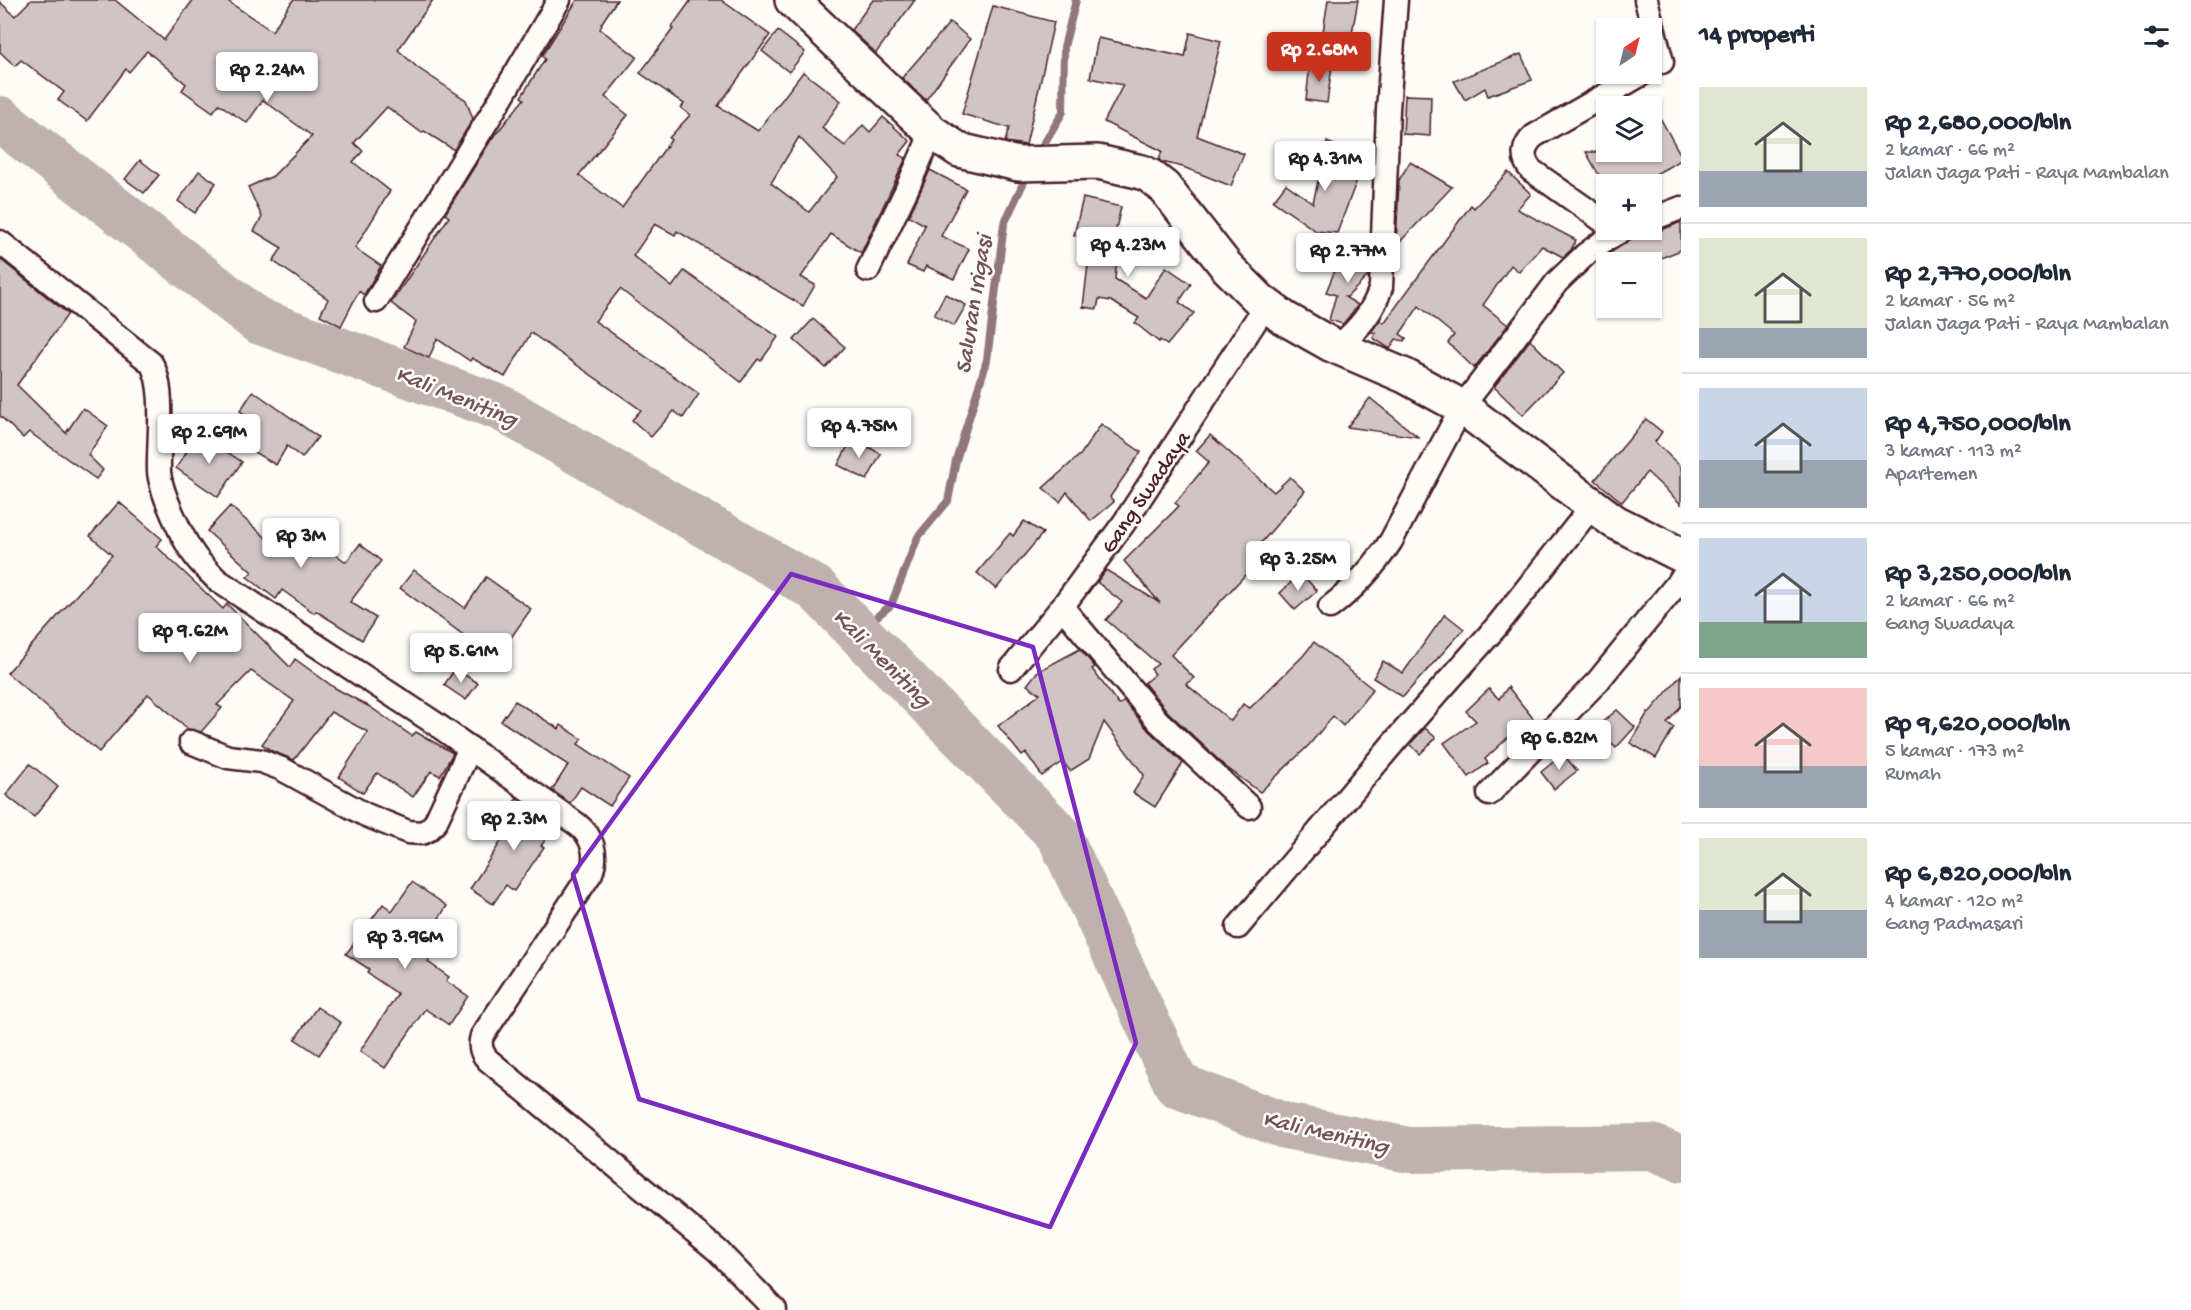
<!DOCTYPE html>
<html lang="id">
<meta charset="utf-8">
<style>
:root{--surface:#fff;--page:#f2f2f3;--text:#1f2937;--muted:#747a83;--line:#e0e1e3;--accent:#c8321e}
body{margin:0;font-family:"Gochi Hand",sans-serif;background:var(--page);color:var(--text);height:100vh;display:flex;flex-direction:column;font-size:22px;white-space:nowrap}
*{box-sizing:border-box;margin:0}
p{font-size:20px;color:var(--muted)}
.icon{flex:none;width:33px;height:33px;fill:none;stroke:currentColor;stroke-width:2;stroke-linecap:round;stroke-linejoin:round}
.map{position:relative;flex:1;overflow:hidden}
.sheet{display:flex;flex-direction:column;background:var(--surface);width:510px}
.sheet>*{flex:none}
.needle{width:39px;rotate:35deg}
.buttons{position:absolute;left:1596px;top:18px;display:grid;gap:12px}
.buttons a{display:grid;place-items:center;width:66px;height:66px;border-radius:0px;background:var(--surface);box-shadow:0 2px 4px #0004;font-size:30px}
.price{position:absolute;translate:-50% -51px;padding:0 14px;border-radius:6px;background:#fff;color:#222;font-size:20px;line-height:39px;filter:drop-shadow(0 2px 3px #0008)}
.price::after{content:'';position:absolute;left:50%;top:36px;width:18px;height:14px;margin-left:-9px;background:inherit;clip-path:polygon(0 0,100% 0,50% 100%)}
.price.active{background:var(--accent);color:#fff}
ul{padding:0;list-style:none}
li{display:flex;align-items:center;gap:18px;height:150px;padding:0 18px}
li+li{border-top:2px solid var(--line)}
li span{display:grid;place-items:center;flex:none;width:168px;height:120px;border-radius:0px;color:#555}
li>.icon{margin-inline-start:auto}
span .icon{width:72px;height:72px;fill:#fffc;stroke-width:1}
li b{font-size:26px}
h2{display:flex;justify-content:space-between;align-items:center;height:72px;padding:0 18px;font-size:26px}
main{display:flex;flex:1;min-height:0}
.map>svg:first-child{display:block}
.lines{fill:none;stroke-linecap:round;stroke-linejoin:round}
.stream{stroke:#91777b;stroke-width:8}
.river{stroke:#c0b1b1;stroke-width:46}
.building{fill:#d0c5c4;stroke:#4a1f2b;stroke-width:1.5;fill-rule:evenodd}
.street-casing{stroke:#4a1f2b;stroke-width:27}
.secondary-casing{stroke:#4a1f2b;stroke-width:38}
.street{stroke:#fdfcf7;stroke-width:22}
.secondary{stroke:#fdfcf7;stroke-width:33}
.marked{fill:none;stroke:#7b2cbf;stroke-width:4.5;stroke-linejoin:round}
.labels{text-anchor:middle;stroke-width:5;stroke-linejoin:round;paint-order:stroke}
.street-label{font-size:22px;fill:#4a1f2b;stroke:#fdfcf7}
.water-label{font-size:24px;font-style:italic;fill:#73525a;stroke:#fdfcf7}
</style>
<main>
<div class="map">
<svg width="1681" height="1310" viewBox="0 0 1681 1310">
<rect width="100%" height="100%" fill="#fdfcf7"/>
<filter id="ink" filterUnits="userSpaceOnUse"><feTurbulence type="fractalNoise" baseFrequency=".0167" numOctaves="2"/><feDisplacementMap in="SourceGraphic" scale="12" xChannelSelector="R" yChannelSelector="G"/><feConvolveMatrix kernelMatrix="1 2 1 2 8 2 1 2 1" color-interpolation-filters="sRGB"/></filter>
<g filter="url(#ink)">
<g class="lines">
<g class="stream">
<path d="M1037,155l26,-43 1,-65 12,-47"/>
<path d="M859,631l32,-26 27,-68 30,-36 8,-41 31,-100 17,-136 25,-53"/>
</g>
<path class="river" d="M0,119l258,202 243,87 314,180 244,247 118,250 108,41 124,24 243,-3 29,12"/>
</g>
<g class="building">
<path d="M31,0h84l49,40 29,-40h33l46,31 21,-31h140l-35,50 20,18 48,32 7,19 -19,31 -30,-19 -2,2 -35,-26 -33,36 9,8 -10,11 37,29 -35,57 26,18 -17,29 -5,-4 -18,35 -21,-11 8,-16 -55,-38 9,-13 -28,-17 8,-14 -14,-30 25,-11 39,-40 -49,-36 -16,23 -28,-19 -6,8 -31,-22 4,-6 -39,-33 -18,21 -3,-3 -39,52 -29,-21 6,-8 -43,-32 -6,6 -15,-14v-50l15,14z"/>
<path d="M577,0h40l-16,24 1,1 -2,4 37,28 -32,40 23,18 -49,60 43,33 49,-68 -2,-2 21,-23 -9,-7 3,-4 -44,-31 33,-44 -2,-1 20,-28h30l49,35 -52,71 40,25 45,-59 38,29 -19,27 23,18 18,-21 7,7 13,-15 27,24 -11,14 7,3 -45,95 -30,-19 -30,43 14,8 -12,21 -126,-75 -2,4 -20,-11 -22,32 39,31 12,-16 94,66 -17,24 -3,-2 -17,23 -121,-93 -25,32 104,73 -16,24 -9,-7 -23,26 -19,-17 9,-10 -110,-77 -26,44 -33,-19 -2,3 -33,-22 -8,19 -25,-11 12,-25 -25,-19 58,-86 -4,-3 46,-74 33,-41 -3,-2 24,-38 -3,-3zM799,137l38,40 -28,35 -38,-29z"/>
<path d="M873,0h42l-39,53 -25,-23z"/>
<path d="M1328,0h30l-9,50 -28,-5z"/>
<path d="M993,6l61,16 -28,123 -21,-3 4,-14 -47,-14z"/>
<path d="M950,22l20,17 -44,61 -24,-22z"/>
<path d="M778,31l27,21 -16,20 -27,-21z"/>
<path d="M1190,33l31,8 -24,95 47,18 -13,32 -48,-19 -21,-5 -3,-2 3,-9 -58,-29 19,-37 -33,-7 8,-40 87,19z"/>
<path d="M1521,54l11,26 -44,16 -3,-8 -20,12 -11,-19z"/>
<path d="M1310,64l22,2 -5,37 -21,-3z"/>
<path d="M1405,95l26,1 -1,40 -27,-2z"/>
<path d="M1652,103l27,49h2v8l-43,24h-34l-18,-32h66z"/>
<path d="M1327,142l32,14 -5,20 4,1 -21,56 -21,-2 -43,-30 13,-17 27,19z"/>
<path d="M140,160l19,15 -15,18 -19,-14z"/>
<path d="M1410,162l42,25 -56,59 3,-66z"/>
<path d="M930,170l36,19 -25,47 28,13 -15,30 -28,-13 -3,6 -16,-7 18,-40 -16,-9z"/>
<path d="M199,171l17,12 -21,30 -17,-12z"/>
<path d="M1508,172l23,22 -14,15 59,31 -5,10 -8,7 -21,-11 -23,26 -8,-7 -28,40 25,20 -34,43 -26,-25 6,-8 -35,-29 -19,28 6,4 -2,3 -8,-2 -6,10 -17,-11 3,-5 -5,-1 9,-12 4,3 87,-118 3,3z"/>
<path d="M1083,198l38,9 -12,52 8,1 -2,19 31,19 20,-31 25,17 -12,18 15,11 -27,32 -7,-5 -1,2 -24,-19 4,-5 -28,-17 -12,-2 -2,10 -14,-2 8,-68 -17,-4z"/>
<path d="M1681,222v28l-30,12h-51l10,-9 25,-16 13,-6 9,1z"/>
<path d="M1369,245l-1,31 -21,21h-2l13,8 -15,19 -14,-4 7,-25 -10,-3 12,-29z"/>
<path d="M0,259l68,55 -51,71 49,48 17,-25 25,18 -20,29 15,15 -7,9 -67,-47 -6,6 -23,-22z"/>
<path d="M945,294l21,11 -12,21 -20,-11z"/>
<path d="M813,319l32,28 -19,21 -32,-28z"/>
<path d="M1530,340l33,33 -40,42 -29,-28z"/>
<path d="M253,391l65,46 -16,21 -15,-12 -11,19 -41,-24 14,-24 -9,-6z"/>
<path d="M1370,398l48,39 -71,-10z"/>
<path d="M1646,419l16,13 -7,10 26,25v37l-34,-32 -25,30 -27,-22z"/>
<path d="M1101,424l40,28 -31,45 4,5 -23,19 -24,-29 -7,10 -17,-14 38,-34z"/>
<path d="M199,433l43,29 -24,35 -42,-29z"/>
<path d="M1210,435l64,57 16,-15 15,14 -54,64 7,6 -87,94 23,23 -8,6 45,37 12,-17 7,4 53,-52 11,-14 59,47 -30,37 -10,-10 -24,29 -49,47 -34,-25 -58,-55 -24,-29 11,-9 -4,-5 7,-5 -52,-44 16,-18 -25,-20 9,-12 54,33 -36,-42 55,-55 -4,-3 34,-41 -13,-11z"/>
<path d="M852,438l29,16 -14,26 -29,-15z"/>
<path d="M119,502l43,37 -6,7 67,63 4,-5 63,63 5,-8 40,29 35,19 42,29 4,-4 37,21 -13,23 -9,-5 -18,26 -36,-24 -14,20 -24,-16 29,-45 -37,-20 -37,48 -22,-9 -10,-7 32,-43 -43,-30 -34,34 5,3 -21,24 -13,-3 -40,-35 -49,58 -92,-79 105,-118 -22,-19z"/>
<path d="M230,506l43,38 17,-23 56,41 14,-18 21,17 -31,41 26,16 -14,22 -46,-29 -2,2 -32,-23 -6,9 -29,-22 5,-5 -45,-41z"/>
<path d="M1024,521l19,12 -47,56 -19,-16 33,-40 3,3z"/>
<path d="M414,570l51,38 21,-31 45,32 -35,50 -96,-71z"/>
<path d="M1301,573l16,18 -22,19 -15,-17z"/>
<path d="M1445,614l19,15 -61,68 -30,-19 10,-17 20,12z"/>
<path d="M1080,649l15,18 -3,2 27,36 5,-4 25,30 34,32 -28,44 -22,-14 11,-18 -40,-53 -15,37 -19,12 -7,-9 -21,14 -16,-23 -4,3 -24,-30 42,-32 -13,-9 10,-13z"/>
<path d="M455,669l23,14 -12,17 -22,-15z"/>
<path d="M1681,675v31l-14,17 7,4 -18,31 -26,-15 18,-31 1,1z"/>
<path d="M1508,687l28,35 -11,15 -9,-7 -31,29 3,4 -19,14 -25,-34 32,-22 -10,-10 23,-22 10,10z"/>
<path d="M515,701l44,28 2,-4 21,14 -4,5 51,34 -19,28 -29,-19 -11,16 -18,-13 16,-25 -67,-44z"/>
<path d="M1617,710l18,17 -19,21 -21,-20z"/>
<path d="M1425,728l11,10 -16,16 -10,-10z"/>
<path d="M1563,754l14,17 -23,18 -13,-17z"/>
<path d="M30,764l28,23 -24,30 -28,-22z"/>
<path d="M517,798l38,27 -14,21 3,1 -30,44 -8,-6 -13,19 -23,-15 43,-66 -9,-6z"/>
<path d="M412,882l35,24 -28,43 12,8 -3,5 21,15 -3,4 22,15 -19,29 -24,-16 -40,59 -25,-17 38,-57 -31,-21 2,-4 -23,-15 37,-50 9,7z"/>
<path d="M317,1007l24,16 -22,32 -24,-16z"/>
</g>
<g class="lines">
<defs>
<g id="street">
<path d="M1646,0l16,62"/>
<path d="M1652,219l29,-11"/>
<path d="M1606,223l-75,-53c-10,-12 -8,-24 3,-34l108,-62"/>
<path d="M0,242l151,121c15,24 7,78 8,108 1,20 24,69 36,85 6,9 15,16 22,24l216,142 145,103c15,12 20,30 13,48l-109,163c-3,9 -1,17 6,24l230,191 57,59"/>
<path d="M868,270l38,-79 26,-59"/>
<path d="M376,301l121,-196 62,-105"/>
<path d="M1338,347c20,-18 35,-34 43,-60l7,-177 8,-110"/>
<path d="M1062,607l96,114 91,86"/>
<path d="M1330,607c25,-19 44,-40 61,-66l71,-134 95,-125 29,-28 19,-14 18,-10"/>
<path d="M1011,669l51,-62 62,-84 142,-218"/>
<path d="M191,742l37,15 33,4 21,8 84,46 42,17 14,1 6,-3 7,-7 35,-75"/>
<path d="M1489,794l109,-113 83,-102"/>
<path d="M1238,927l157,-186 102,-115 96,-121"/>
</g>
<path id="secondary" d="M792,0l140,132 27,18 59,14 80,-2 44,10 8,4 14,11 62,79 34,34 24,18 46,26 75,32 57,31 153,115 66,33"/>
</defs>
<use href="#street" class="street-casing"/>
<use href="#secondary" class="secondary-casing"/>
<use href="#street" class="street"/>
<use href="#secondary" class="secondary"/>
</g>
</g>
<path class="marked" d="M791,574l242,73 103,396 -86,184 -411,-128 -66,-225z"/>
<g class="labels">
<g class="street-label">
<text transform="translate(1144 491) rotate(-56)" y="8">Gang Swadaya</text>
</g>
<g class="water-label">
<text transform="translate(972 304) rotate(-81)" y="8">Saluran Irigasi</text>
<text transform="translate(457 395) rotate(22)" y="8">Kali Meniting</text>
<text transform="translate(883 657) rotate(45)" y="8">Kali Meniting</text>
<text transform="translate(1326 1131) rotate(13)" y="8">Kali Meniting</text>
</g>
</g>
</svg>
<div class="buttons">
<a><svg class="needle" viewBox="-14 -14 28 28"><path d="M0-13l5 13h-10z" fill="#e53935"/><path d="M0 13l5-13h-10z" fill="#747a83"/></svg></a>
<a><svg class="icon" aria-label="layers" viewBox="0 0 24 24"><path d="M12 4l9 5-9 5-9-5zM3 14l9 5 9-5"/></svg></a>
<a>+</a>
<a>−</a>
</div>
<b class="price active" style="left:1319px;top:83px">Rp 2.68M</b>
<b class="price" style="left:267px;top:103px">Rp 2.24M</b>
<b class="price" style="left:1325px;top:192px">Rp 4.31M</b>
<b class="price" style="left:1128px;top:278px">Rp 4.23M</b>
<b class="price" style="left:1348px;top:284px">Rp 2.77M</b>
<b class="price" style="left:859px;top:459px">Rp 4.75M</b>
<b class="price" style="left:209px;top:465px">Rp 2.69M</b>
<b class="price" style="left:301px;top:569px">Rp 3M</b>
<b class="price" style="left:1298px;top:592px">Rp 3.25M</b>
<b class="price" style="left:190px;top:664px">Rp 9.62M</b>
<b class="price" style="left:461px;top:684px">Rp 5.61M</b>
<b class="price" style="left:1559px;top:771px">Rp 6.82M</b>
<b class="price" style="left:514px;top:852px">Rp 2.3M</b>
<b class="price" style="left:405px;top:970px">Rp 3.96M</b>
</div>
<section class="sheet">
<h2>14 properti<svg class="icon" aria-label="filters" viewBox="0 0 24 24"><path d="M4 7h16M4 17h16"/><circle cx="9" cy="7" r="2"/><circle cx="15" cy="17" r="2"/></svg></h2>
<ul>
<li><span style="background:linear-gradient(#dfe7d0 70%,#9aa5b1 0)"><svg class="icon" aria-label="home" viewBox="0 0 24 24"><path d="M3 11l9-7 9 7M6 9v11h12V9"/></svg></span><div><b>Rp 2,680,000/bln</b><p>2 kamar · 66 m²</p><p>Jalan Jaga Pati - Raya Mambalan</p></div></li>
<li><span style="background:linear-gradient(#dfe7d0 75%,#9aa5b1 0)"><svg class="icon" aria-label="home" viewBox="0 0 24 24"><path d="M3 11l9-7 9 7M6 9v11h12V9"/></svg></span><div><b>Rp 2,770,000/bln</b><p>2 kamar · 56 m²</p><p>Jalan Jaga Pati - Raya Mambalan</p></div></li>
<li><span style="background:linear-gradient(#c9d6e8 60%,#9aa5b1 0)"><svg class="icon" aria-label="home" viewBox="0 0 24 24"><path d="M3 11l9-7 9 7M6 9v11h12V9"/></svg></span><div><b>Rp 4,750,000/bln</b><p>3 kamar · 113 m²</p><p>Apartemen</p></div></li>
<li><span style="background:linear-gradient(#c9d6e8 70%,#7fa58c 0)"><svg class="icon" aria-label="home" viewBox="0 0 24 24"><path d="M3 11l9-7 9 7M6 9v11h12V9"/></svg></span><div><b>Rp 3,250,000/bln</b><p>2 kamar · 66 m²</p><p>Gang Swadaya</p></div></li>
<li><span style="background:linear-gradient(#f6c9c9 65%,#9aa5b1 0)"><svg class="icon" aria-label="home" viewBox="0 0 24 24"><path d="M3 11l9-7 9 7M6 9v11h12V9"/></svg></span><div><b>Rp 9,620,000/bln</b><p>5 kamar · 173 m²</p><p>Rumah</p></div></li>
<li><span style="background:linear-gradient(#dfe7d0 60%,#9aa5b1 0)"><svg class="icon" aria-label="home" viewBox="0 0 24 24"><path d="M3 11l9-7 9 7M6 9v11h12V9"/></svg></span><div><b>Rp 6,820,000/bln</b><p>4 kamar · 120 m²</p><p>Gang Padmasari</p></div></li>
</ul>
</section>
</main>
